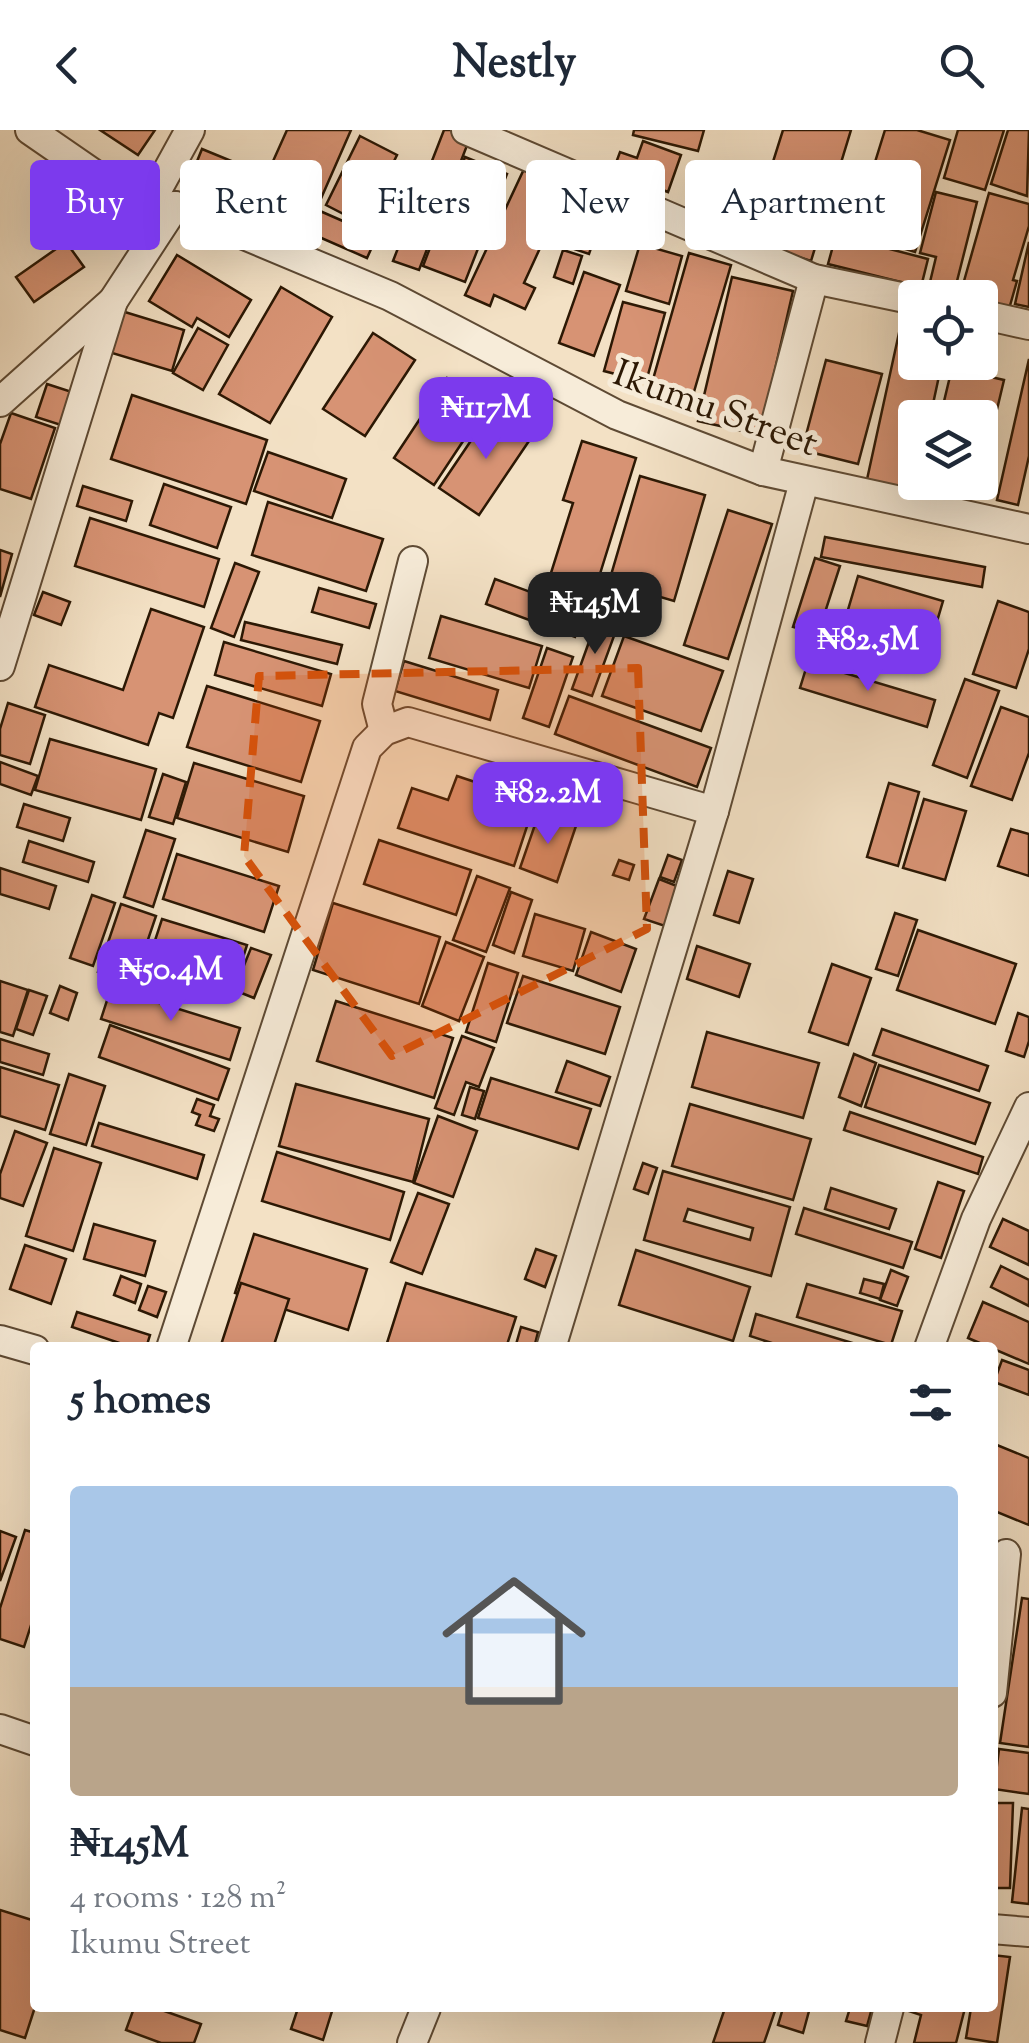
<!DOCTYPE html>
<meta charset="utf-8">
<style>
:root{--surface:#fff;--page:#f6f6f7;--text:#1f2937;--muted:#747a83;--line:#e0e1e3;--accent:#7c3aed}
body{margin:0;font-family:"Sorts Mill Goudy",serif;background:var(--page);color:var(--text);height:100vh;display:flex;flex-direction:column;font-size:38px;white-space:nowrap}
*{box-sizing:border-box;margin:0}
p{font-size:32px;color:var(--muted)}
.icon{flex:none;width:55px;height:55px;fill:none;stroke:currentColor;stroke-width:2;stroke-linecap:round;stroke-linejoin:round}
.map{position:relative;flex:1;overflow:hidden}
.panel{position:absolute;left:30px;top:1212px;width:968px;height:670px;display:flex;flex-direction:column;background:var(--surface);border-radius:10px;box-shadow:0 10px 40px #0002}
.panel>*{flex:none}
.guide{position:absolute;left:30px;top:30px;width:970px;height:90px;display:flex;gap:20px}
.buttons{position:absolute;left:898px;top:150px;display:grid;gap:20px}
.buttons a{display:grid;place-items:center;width:100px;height:100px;border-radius:10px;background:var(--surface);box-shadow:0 10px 40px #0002;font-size:50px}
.price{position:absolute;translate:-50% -85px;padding:0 22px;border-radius:20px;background:var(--accent);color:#fff;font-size:32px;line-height:65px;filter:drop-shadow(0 2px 5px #0008)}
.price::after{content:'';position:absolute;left:50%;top:60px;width:30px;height:22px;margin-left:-15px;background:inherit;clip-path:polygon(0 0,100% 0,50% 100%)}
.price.current{background:#222;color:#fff}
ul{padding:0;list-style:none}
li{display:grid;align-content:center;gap:20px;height:530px;padding:0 40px}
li+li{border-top:2px solid var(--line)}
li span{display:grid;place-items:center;height:310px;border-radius:10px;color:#555}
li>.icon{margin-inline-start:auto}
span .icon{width:180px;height:180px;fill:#fffc;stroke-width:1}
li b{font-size:42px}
h2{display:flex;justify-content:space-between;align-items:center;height:120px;padding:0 40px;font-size:42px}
.chip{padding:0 35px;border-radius:10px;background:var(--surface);box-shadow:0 10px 40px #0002;font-size:35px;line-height:90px}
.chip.current{background:var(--accent);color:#fff}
header{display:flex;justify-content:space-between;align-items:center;height:130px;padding:0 40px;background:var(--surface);font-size:45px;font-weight:800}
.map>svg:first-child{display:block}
.building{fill:#d79374;stroke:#2c1804;stroke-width:2.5;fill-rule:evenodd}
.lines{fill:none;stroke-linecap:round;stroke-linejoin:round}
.street-casing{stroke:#5e4a34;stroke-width:32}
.street{stroke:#f7ecd9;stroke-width:28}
.marked{fill:#d5520b;fill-opacity:0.2;stroke:#d5520b;stroke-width:8;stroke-dasharray:20 12;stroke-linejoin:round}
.labels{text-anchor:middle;stroke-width:10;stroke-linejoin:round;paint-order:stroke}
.street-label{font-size:38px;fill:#2c1804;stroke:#f7ecd9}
</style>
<header><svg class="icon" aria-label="back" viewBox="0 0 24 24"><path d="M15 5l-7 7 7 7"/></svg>Nestly<svg class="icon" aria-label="search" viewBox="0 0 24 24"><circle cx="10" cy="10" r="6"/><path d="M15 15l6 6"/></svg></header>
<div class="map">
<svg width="1029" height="1913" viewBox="0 0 1029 1913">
<rect width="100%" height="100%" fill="#f3e1c5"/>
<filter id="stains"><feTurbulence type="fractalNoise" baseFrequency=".002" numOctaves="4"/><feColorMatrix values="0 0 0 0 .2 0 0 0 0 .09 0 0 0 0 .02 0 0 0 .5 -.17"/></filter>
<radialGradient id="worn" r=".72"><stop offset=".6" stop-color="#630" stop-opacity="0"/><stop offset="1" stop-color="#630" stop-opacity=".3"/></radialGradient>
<g class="building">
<path d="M100,0h55l-17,25z"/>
<path d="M287,0h64l-32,73 -54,-24z"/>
<path d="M444,0h14l13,5 -52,135 -26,-9z"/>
<path d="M634,0h70l-6,21 -65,-16z"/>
<path d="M783,0h68l-40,131 -63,-20z"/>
<path d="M885,0h32l33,10 -35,112 -62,-19z"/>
<path d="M958,0h46l-19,60 -41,-12z"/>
<path d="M1008,0h21l-2,66 -36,-12z"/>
<path d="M360,6l37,19 -34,69 -37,-19z"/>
<path d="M643,11l38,14 -13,37 -55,-21 7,-19 17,6z"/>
<path d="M202,19l56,23 -22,51 -55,-22z"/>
<path d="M465,27l42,17 -42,108 -42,-16z"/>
<path d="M525,37l43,20 -44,96 11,5 -10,21 -31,-14 -4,11 -25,-11z"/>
<path d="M936,62l41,10 -22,87 -25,-7 6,-25 -16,-4z"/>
<path d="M989,63l40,11v22l-16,54 4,1 -8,28 -23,-7 4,-14 -26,-7z"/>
<path d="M568,65l17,7 -14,32 -16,-7z"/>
<path d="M584,80l18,6 -13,38 -18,-6z"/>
<path d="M320,81l57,25 -10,22 -57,-25z"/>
<path d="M836,105l92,24 -7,28 -93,-23z"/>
<path d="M66,112l18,25 -50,35 -18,-25z"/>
<path d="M1029,112v65l-14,-3z"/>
<path d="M640,114l42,12 -13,48 -43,-13z"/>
<path d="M563,120l19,6 -9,28 -19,-7z"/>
<path d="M689,123l42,12 -40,137 -41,-12z"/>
<path d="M177,125l74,45 -22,37 -32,-19 -5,9 -43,-26z"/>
<path d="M584,142l36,13 -26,71 -35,-13z"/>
<path d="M732,147l61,14 -33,144 -62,-14z"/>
<path d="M281,157l51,30 -62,106 -51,-29z"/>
<path d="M623,172l42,11 -19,69 -42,-11z"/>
<path d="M115,179l69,21 -12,41 -70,-21z"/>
<path d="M904,180l11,3v49h27l-12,56h-15l-2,77 -47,-11z"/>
<path d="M198,198l30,17 -25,45 -30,-17z"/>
<path d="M373,203l42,27 -50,76 -42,-27z"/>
<path d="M1029,229v97l-11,49 -21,-5z"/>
<path d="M826,230l56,14 -24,90 -56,-14z"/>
<path d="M952,238l52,12 -24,101v-63h-40z"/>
<path d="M447,248l40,27 -53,80 -40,-27z"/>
<path d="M47,254l28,9 -11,33 -28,-9z"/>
<path d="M132,265l135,45 -21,64 -135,-45z"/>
<path d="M493,278l40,27 -54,80 -40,-27z"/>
<path d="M11,283l44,15 -24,71 -31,-10v-45z"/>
<path d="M582,311l54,17 -46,148 -45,-14 28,-89 -10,-3z"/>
<path d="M268,322l78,27 -14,39 -78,-27z"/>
<path d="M640,346l65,19 -31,106 -65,-19z"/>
<path d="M164,354l67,23 -14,41 -67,-23z"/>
<path d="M83,356l49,15 -6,20 -49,-15z"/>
<path d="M268,372l115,37 -17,52 -114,-36z"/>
<path d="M728,380l44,14 -44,135 -44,-14z"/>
<path d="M90,388l129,41 -15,48 -129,-41z"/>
<path d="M825,407l160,30 -3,20 -161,-30z"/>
<path d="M0,420l12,4 -12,43z"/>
<path d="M815,428l25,8 -22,68 -25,-7z"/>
<path d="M235,433l24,9 -25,65 -23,-9z"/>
<path d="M858,446l85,25 -13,44 -85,-25z"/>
<path d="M495,449l90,33 -10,25 -89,-33z"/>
<path d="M319,458l57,16 -7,24 -57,-16z"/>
<path d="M43,462l27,10 -9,23 -27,-10z"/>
<path d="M998,471l31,11v37l-13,39 -43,-14z"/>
<path d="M151,479l53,18 -31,91 -14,-5 -11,32 -113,-38 14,-42 74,25z"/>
<path d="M441,486l101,30 -13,42 -100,-30z"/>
<path d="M598,487l20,8 -26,71 -20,-7z"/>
<path d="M245,492l97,23 -5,19 -96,-24z"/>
<path d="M624,506l99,35 -22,60 -99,-35z"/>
<path d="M224,512l107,32 -9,32 -107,-31z"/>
<path d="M547,518l26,9 -24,70 -26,-9z"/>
<path d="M404,531l94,29 -8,30 -95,-29z"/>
<path d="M808,532l127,38 -8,27 -127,-39z"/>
<path d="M965,549l34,12 -32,87 -34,-13z"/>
<path d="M207,556l113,35 -19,61 -114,-35z"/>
<path d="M569,566l142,52 -14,39 -142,-53z"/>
<path d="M8,573l37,12 -15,49 -30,-9v-26z"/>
<path d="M1001,577l28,10v36l-17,47 -41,-14z"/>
<path d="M50,609l106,30 -15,51 -106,-30z"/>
<path d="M0,632l38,14 -7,19 -31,-11z"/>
<path d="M194,633l110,33 -16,56 -111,-34z"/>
<path d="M163,644l23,8 -13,42 -24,-7z"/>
<path d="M457,646l78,26 -21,64 -116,-38 14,-40 36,12z"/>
<path d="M889,653l30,9 -21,74 -31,-9z"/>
<path d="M924,669l42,12 -21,69 -42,-12z"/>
<path d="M24,674l46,14 -7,23 -46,-14z"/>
<path d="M539,683l37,13 -19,56 -37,-14z"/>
<path d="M1011,699l18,5v42l-31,-10z"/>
<path d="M146,700l29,9 -22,68 -29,-10z"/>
<path d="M379,710l92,30 -15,45 -92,-31z"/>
<path d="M29,711l65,21 -6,20 -65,-20z"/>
<path d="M177,724l102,32 -15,46 -101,-33z"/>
<path d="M668,725l14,5 -8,22 -14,-5z"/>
<path d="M619,730l15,5 -5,15 -16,-5z"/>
<path d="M0,738l56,18 -7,23 -49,-15z"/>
<path d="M728,741l25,8 -14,44 -25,-8z"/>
<path d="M477,746l33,12 -24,64 -33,-12z"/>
<path d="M659,749l23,9 -14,39 -24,-8z"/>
<path d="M511,762l21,8 -18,53 -21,-8z"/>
<path d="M92,765l23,8 -22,63 -23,-8z"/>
<path d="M333,773l107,34 -21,67 -106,-34z"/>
<path d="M121,774l35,12 -23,68 -35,-12z"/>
<path d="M895,783l22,7 -19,56 -22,-7z"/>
<path d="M535,784l50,15 -12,42 -50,-15z"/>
<path d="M162,789l85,26 -14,44 -85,-27z"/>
<path d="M918,800l98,34 -21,60 -98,-34z"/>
<path d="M591,802l45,17 -15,43 -45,-17z"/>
<path d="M446,812l38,15 -25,64 -37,-15z"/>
<path d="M697,816l53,18 -11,33 -52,-18z"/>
<path d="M251,818l20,7 -17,43 -20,-8z"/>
<path d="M488,833l30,10 -22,69 -30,-10z"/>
<path d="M832,834l39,14 -23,67 -39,-13z"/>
<path d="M523,846l97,31 -15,47 -98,-31z"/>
<path d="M0,851l28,9 -15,46 -13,-4z"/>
<path d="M60,856l17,7 -9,27 -18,-7z"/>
<path d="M111,858l129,40 -10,32 -129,-41z"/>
<path d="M29,860l18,6 -14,39 -17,-6z"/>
<path d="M336,871l117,37 -19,60 -117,-37z"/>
<path d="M1018,883l11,4v24l-5,16 -18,-6z"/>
<path d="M110,895l119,44 -11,31 -119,-43z"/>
<path d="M882,899l106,37 -9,25 -106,-36z"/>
<path d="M707,902l112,31 -16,55 -111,-31z"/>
<path d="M462,906l32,12 -15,39 -13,-5 -12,33 -19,-7z"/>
<path d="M0,909l49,15 -6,21 -43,-13z"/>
<path d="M854,924l22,9 -15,43 -22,-9z"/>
<path d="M567,931l43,16 -10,29 -44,-14z"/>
<path d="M879,935l111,38 -15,41 -110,-37z"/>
<path d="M0,937l59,18 -14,45 -45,-14z"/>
<path d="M69,944l36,12 -19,59 -36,-11z"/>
<path d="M491,948l100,31 -13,40 -100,-31z"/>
<path d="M296,954l133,35 -16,63 -134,-36z"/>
<path d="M470,957l14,4 -9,28 -13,-4z"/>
<path d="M197,969l17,6 -4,11 9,3 -5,12 -18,-6 4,-10 -8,-3z"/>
<path d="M690,974l121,35 -18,61 -121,-34z"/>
<path d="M850,982l133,45 -5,17 -134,-44z"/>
<path d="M438,986l39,15 -24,66 -39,-14z"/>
<path d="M99,993l105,32 -7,24 -105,-33z"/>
<path d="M15,1001l32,12 -24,63 -23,-8v-24z"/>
<path d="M54,1018l47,15 -28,88 -47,-15z"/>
<path d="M277,1022l127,40 -14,48 -128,-39z"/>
<path d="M643,1033l14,5 -9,26 -14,-5z"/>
<path d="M663,1041l127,36 -19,69 -127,-36zM688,1079l65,19 -3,12 -66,-19z"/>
<path d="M938,1052l26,9 -23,67 -26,-9z"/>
<path d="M831,1058l65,21 -7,20 -64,-20z"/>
<path d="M418,1063l31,11 -27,70 -31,-12z"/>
<path d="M804,1078l108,34 -9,26 -107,-34z"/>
<path d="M1003,1089l26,12v34l-39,-18z"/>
<path d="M94,1094l61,17 -10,35 -61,-17z"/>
<path d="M254,1104l113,35 -19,61 -113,-37z"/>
<path d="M25,1115l41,14 -15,45 -41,-15z"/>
<path d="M536,1119l20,7 -11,31 -20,-8z"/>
<path d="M636,1120l114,37 -17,54 -114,-36z"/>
<path d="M1001,1136l28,14v26l-38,-19z"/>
<path d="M891,1140l17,7 -11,29 -17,-6z"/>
<path d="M121,1146l20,8 -6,19 -21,-8z"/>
<path d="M864,1149l20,5 -4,15 -20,-6z"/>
<path d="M241,1153l48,16 -16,49h-53z"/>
<path d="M406,1153l110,34 -10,31h-105l-14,-5z"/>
<path d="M807,1154l95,27 -11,34 -94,-28z"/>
<path d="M148,1156l18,6 -9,25 -18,-7z"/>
<path d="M983,1172l46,20v42l-61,-26z"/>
<path d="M77,1182l73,23 -4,13h-12l-62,-21z"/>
<path d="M756,1184l113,34h-82l-37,-12z"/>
<path d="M521,1197l17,5 -4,16h-19z"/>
<path d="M1002,1230l27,10v25l-35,-13z"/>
<path d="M992,1313l37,15v67l-37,-15z"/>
<path d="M25,1400l10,3v80l-11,34 -24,-8v-31z"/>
<path d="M0,1401l16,6 -16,44z"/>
<path d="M1022,1468l7,1v148l-29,-4z"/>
<path d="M999,1619l30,4v41l-35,-5z"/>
<path d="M994,1673h19l-3,85h-18z"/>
<path d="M1022,1678l7,1v95l-17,-2z"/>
<path d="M0,1780l35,11v86l-10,31 -25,-8z"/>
<path d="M992,1825l18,2 -13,86 -31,-5 5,-30h21z"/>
<path d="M134,1878h22l45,16 -7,19h-33l-35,-13z"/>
<path d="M298,1878h35l-10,32 -32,-11z"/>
<path d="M725,1878h51l-12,35h-51z"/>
<path d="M783,1878l26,3 -6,22 -25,-8z"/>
<path d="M850,1878h22l-5,18 -21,-5z"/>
<path d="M900,1878h65l-9,35h-42l7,-28z"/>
</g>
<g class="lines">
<defs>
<g id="street">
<path d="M30,0l116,80 29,-4 215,90 227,119 146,56 266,58"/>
<path d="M466,0l348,149 101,21"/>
<path d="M146,80l44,-80"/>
<path d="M980,184l49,11"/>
<path d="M0,272l113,-101 62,-95"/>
<path d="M763,341l51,-192"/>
<path d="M0,536l113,-365"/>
<path d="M384,601l-7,-27 36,-143"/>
<path d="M0,1210l35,10"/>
<path d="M171,1218l196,-600 17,-17 24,-9 306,89"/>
<path d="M551,1218l163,-537 90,-329"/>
<path d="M929,1218l47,-129 53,-112"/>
<path d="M992,1563l14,-139"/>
<path d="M0,1599l35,12"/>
<path d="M992,1799l37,3"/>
<path d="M412,1913l14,-35"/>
<path d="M880,1913l9,-35"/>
</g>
</defs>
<use href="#street" class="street-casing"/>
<use href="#street" class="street"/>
</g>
<path class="marked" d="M638,538l9,261 -255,127 -148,-200 15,-180z"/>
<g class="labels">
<g class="street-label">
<text transform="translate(716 277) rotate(20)" y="13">Ikumu Street</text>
</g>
</g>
<rect width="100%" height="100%" filter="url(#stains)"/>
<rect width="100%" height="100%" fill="url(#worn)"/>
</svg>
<div class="buttons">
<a><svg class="icon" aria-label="locate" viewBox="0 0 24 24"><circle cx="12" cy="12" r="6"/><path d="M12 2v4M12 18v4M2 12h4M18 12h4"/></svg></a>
<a><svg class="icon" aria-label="layers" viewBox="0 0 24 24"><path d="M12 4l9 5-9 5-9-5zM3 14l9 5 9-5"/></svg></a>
</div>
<b class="price" style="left:486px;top:332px">₦117M</b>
<b class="price current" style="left:595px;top:527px">₦145M</b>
<b class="price" style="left:868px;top:564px">₦82.5M</b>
<b class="price" style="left:548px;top:717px">₦82.2M</b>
<b class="price" style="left:171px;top:894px">₦50.4M</b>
<div class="guide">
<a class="chip current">Buy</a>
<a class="chip">Rent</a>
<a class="chip">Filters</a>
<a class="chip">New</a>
<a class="chip">Apartment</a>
</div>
<section class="panel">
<h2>5 homes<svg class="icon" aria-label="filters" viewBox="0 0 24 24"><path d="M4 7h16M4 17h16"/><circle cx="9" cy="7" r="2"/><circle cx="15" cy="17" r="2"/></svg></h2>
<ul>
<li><span style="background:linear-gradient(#a9c7e8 65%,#b9a48a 0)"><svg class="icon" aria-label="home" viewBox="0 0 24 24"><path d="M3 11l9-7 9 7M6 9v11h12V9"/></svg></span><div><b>₦145M</b><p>4 rooms · 128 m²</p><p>Ikumu Street</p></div></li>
</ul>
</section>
</div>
